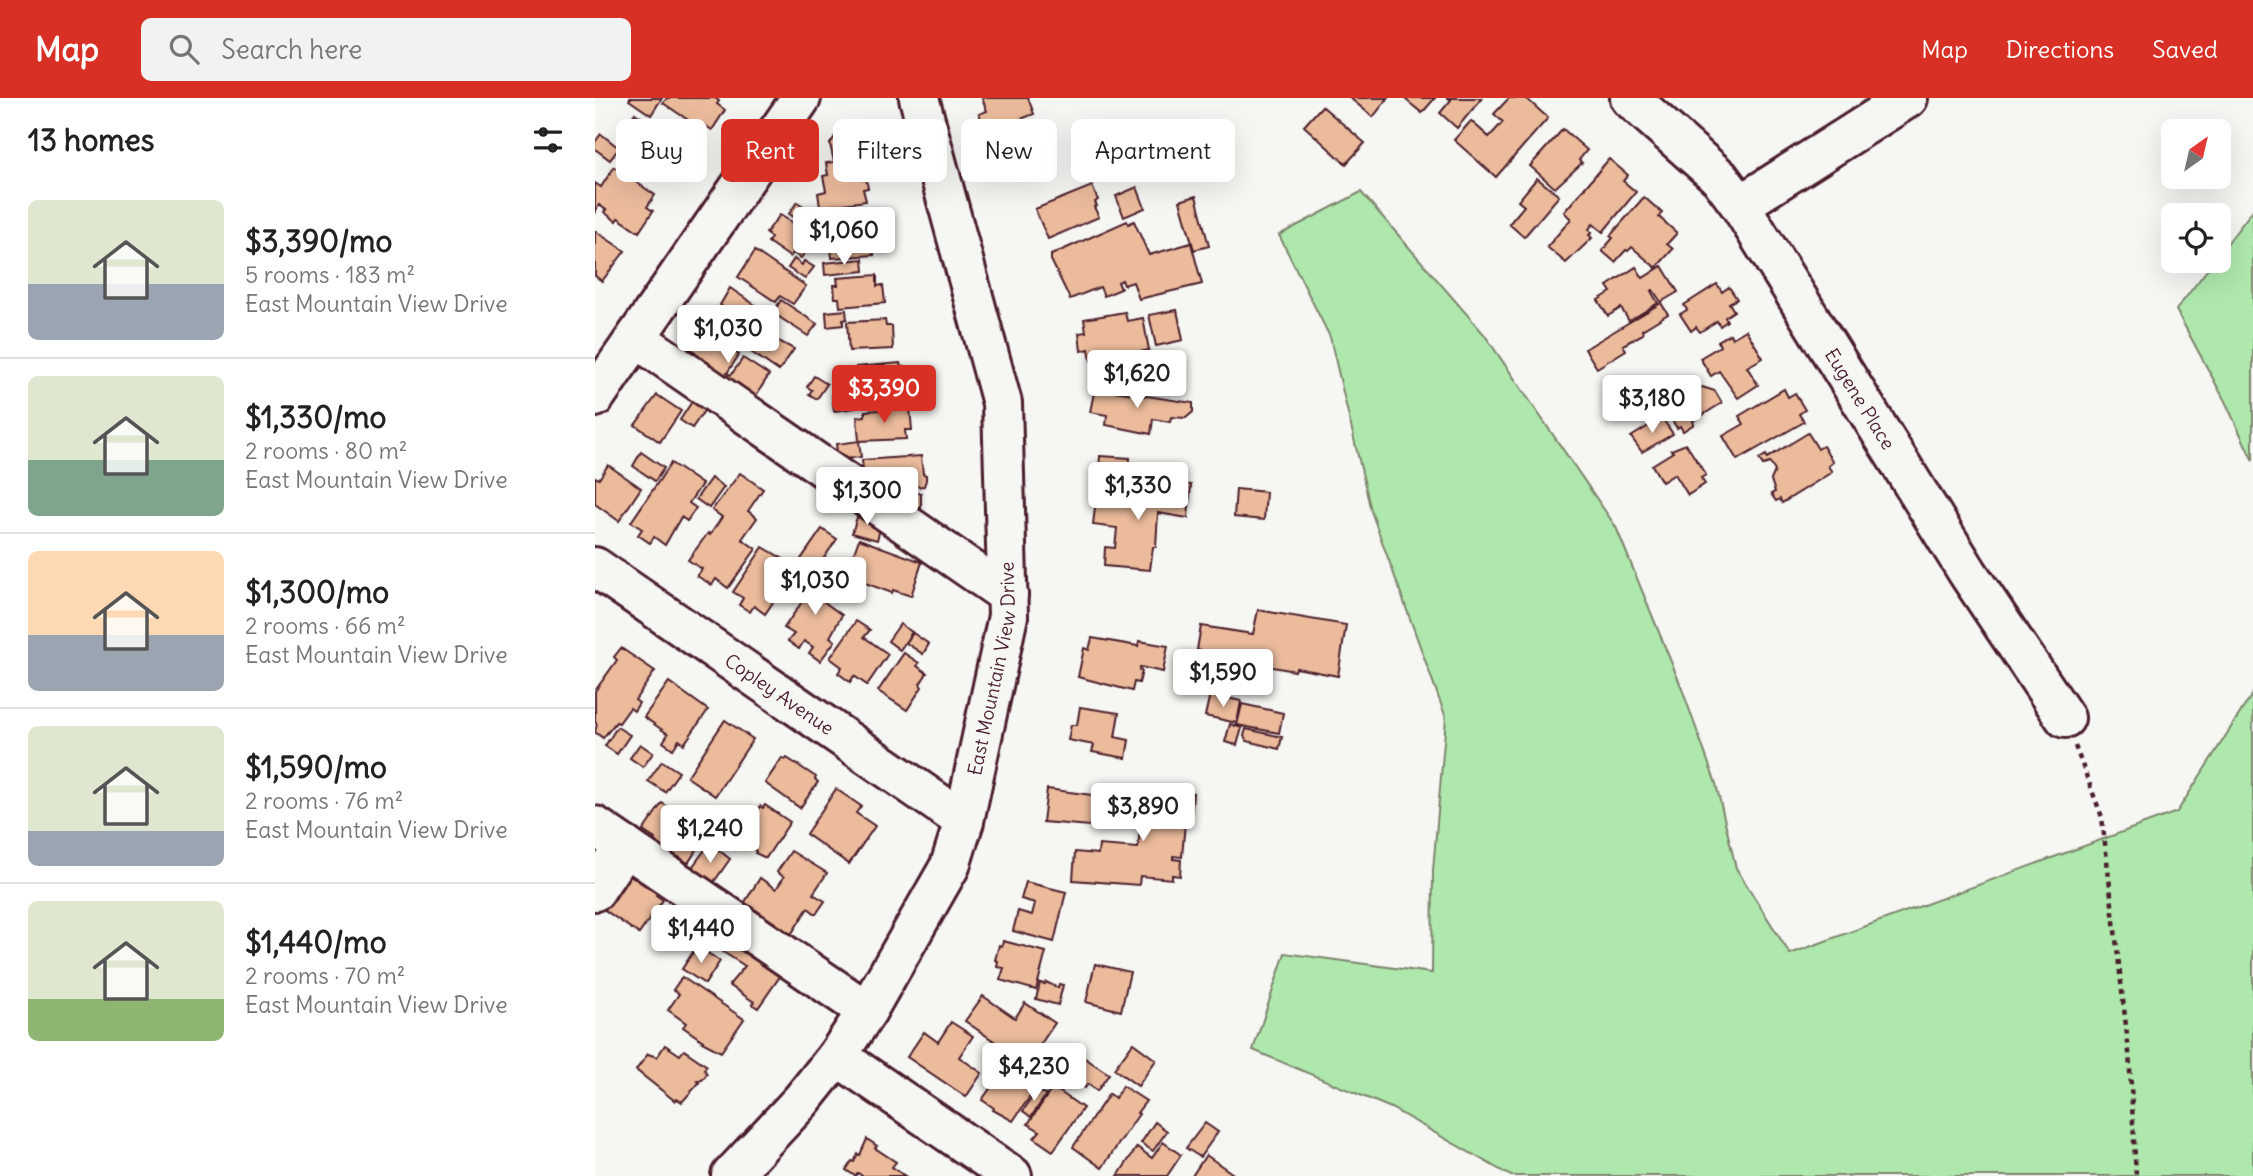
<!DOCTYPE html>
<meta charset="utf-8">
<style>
:root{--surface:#fff;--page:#f2f2f2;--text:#222;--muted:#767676;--line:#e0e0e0;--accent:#d93025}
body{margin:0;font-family:Delius,sans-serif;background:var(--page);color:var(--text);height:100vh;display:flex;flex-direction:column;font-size:26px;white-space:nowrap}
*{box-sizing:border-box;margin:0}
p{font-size:23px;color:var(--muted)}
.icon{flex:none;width:38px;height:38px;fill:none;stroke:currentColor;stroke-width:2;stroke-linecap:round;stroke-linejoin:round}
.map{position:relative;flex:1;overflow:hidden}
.drawer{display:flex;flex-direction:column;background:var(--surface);width:595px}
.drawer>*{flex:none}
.banner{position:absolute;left:21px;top:21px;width:665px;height:63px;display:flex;gap:14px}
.needle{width:46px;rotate:34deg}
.fabs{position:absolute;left:1566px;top:21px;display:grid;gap:14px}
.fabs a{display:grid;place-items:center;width:70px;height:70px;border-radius:10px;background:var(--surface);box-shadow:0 7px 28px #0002;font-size:35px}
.price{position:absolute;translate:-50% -60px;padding:0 16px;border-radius:7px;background:#fff;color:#222;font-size:23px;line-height:46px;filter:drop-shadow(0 2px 4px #0008)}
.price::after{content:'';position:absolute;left:50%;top:42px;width:21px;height:16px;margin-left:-10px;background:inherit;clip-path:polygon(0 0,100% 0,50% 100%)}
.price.active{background:var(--accent);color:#fff}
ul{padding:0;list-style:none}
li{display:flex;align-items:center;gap:21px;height:175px;padding:0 28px}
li+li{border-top:2px solid var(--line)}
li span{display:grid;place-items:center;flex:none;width:196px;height:140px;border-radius:10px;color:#555}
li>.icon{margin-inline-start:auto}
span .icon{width:84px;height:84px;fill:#fffc;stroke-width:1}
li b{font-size:30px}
h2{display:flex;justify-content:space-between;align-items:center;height:84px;padding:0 28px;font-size:30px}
.pill{padding:0 24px;border-radius:10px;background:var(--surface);box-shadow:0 7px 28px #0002;font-size:24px;line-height:63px}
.pill.active{background:var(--accent);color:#fff}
header{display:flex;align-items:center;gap:42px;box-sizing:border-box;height:98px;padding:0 35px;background:var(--accent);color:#fff}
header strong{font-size:33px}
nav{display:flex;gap:38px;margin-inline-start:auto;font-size:24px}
.search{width:490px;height:63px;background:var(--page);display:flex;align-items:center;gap:18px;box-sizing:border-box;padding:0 24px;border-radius:10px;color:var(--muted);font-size:26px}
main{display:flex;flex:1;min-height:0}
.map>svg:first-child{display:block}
.green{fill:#aee8ad;stroke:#7c846c;stroke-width:2}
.building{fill:#ebbb9c;stroke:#4a1f2b;stroke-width:2}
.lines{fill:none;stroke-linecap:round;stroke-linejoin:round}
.minor-casing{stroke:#4a1f2b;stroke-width:44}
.path{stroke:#4a1f2b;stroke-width:4.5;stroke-dasharray:5 5;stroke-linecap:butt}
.minor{stroke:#f6f6f2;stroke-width:38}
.labels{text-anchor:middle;stroke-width:7;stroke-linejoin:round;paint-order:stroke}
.street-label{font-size:19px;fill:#4a1f2b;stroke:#f6f6f2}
</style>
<header>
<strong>Map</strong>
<div class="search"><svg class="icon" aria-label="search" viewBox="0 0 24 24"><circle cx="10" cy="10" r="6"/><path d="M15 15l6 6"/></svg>Search here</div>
<nav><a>Map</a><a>Directions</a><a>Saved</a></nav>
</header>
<main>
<section class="drawer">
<h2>13 homes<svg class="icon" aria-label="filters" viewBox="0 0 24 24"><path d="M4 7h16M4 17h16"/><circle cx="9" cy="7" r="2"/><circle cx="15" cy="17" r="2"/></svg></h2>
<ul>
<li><span style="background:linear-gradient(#dfe7d0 60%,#9aa5b1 0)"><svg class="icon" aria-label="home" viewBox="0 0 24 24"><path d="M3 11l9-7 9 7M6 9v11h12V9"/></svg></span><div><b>$3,390/mo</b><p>5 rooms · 183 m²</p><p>East Mountain View Drive</p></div></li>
<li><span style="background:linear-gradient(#dfe7d0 60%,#7fa58c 0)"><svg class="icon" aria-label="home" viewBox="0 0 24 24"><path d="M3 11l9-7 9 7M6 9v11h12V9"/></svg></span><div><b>$1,330/mo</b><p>2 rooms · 80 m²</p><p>East Mountain View Drive</p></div></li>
<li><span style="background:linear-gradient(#ffd9b3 60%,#9aa5b1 0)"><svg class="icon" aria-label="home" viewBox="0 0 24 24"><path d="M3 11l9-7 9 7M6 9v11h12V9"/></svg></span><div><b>$1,300/mo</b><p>2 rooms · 66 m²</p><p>East Mountain View Drive</p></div></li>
<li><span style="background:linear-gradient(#dfe7d0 75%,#9aa5b1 0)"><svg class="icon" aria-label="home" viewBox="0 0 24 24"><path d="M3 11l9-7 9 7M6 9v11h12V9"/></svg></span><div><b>$1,590/mo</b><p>2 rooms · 76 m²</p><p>East Mountain View Drive</p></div></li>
<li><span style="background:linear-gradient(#dfe7d0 70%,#8fb573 0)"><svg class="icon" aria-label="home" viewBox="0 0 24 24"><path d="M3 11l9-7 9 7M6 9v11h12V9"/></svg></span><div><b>$1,440/mo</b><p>2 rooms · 70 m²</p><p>East Mountain View Drive</p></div></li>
</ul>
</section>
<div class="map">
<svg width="1658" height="1078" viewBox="0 0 1658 1078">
<rect width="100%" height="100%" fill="#f6f6f2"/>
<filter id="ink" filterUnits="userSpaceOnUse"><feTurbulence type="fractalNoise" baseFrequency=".0143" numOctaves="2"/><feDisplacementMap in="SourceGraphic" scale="14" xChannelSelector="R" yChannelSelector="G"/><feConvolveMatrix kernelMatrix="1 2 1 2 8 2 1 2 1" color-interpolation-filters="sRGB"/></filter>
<g filter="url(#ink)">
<g class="green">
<path d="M766,94l123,142 132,193 65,159 35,98 20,84 54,86 387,-142 76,-119v483h-742l-120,-68 -138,-58 32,-97 147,20 1,-103 13,-152 -75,-207 -41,-174 -51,-102z"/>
<path d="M1658,112v251l-28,-60 -49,-91 38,-49h5v-7z"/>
</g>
<g class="building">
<path d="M35,0h32l-11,17 -22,-15z"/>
<path d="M72,0h48l4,3 -2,3 8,6 -13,20 -9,-6 -3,4 -37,-25z"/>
<path d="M387,0h46l6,16 -41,16 -3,-10 -7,3 -4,-9 8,-3z"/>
<path d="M755,0h38l-15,19z"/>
<path d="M813,0h27l-13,15 -16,-13z"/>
<path d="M853,0h34l-25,30 -17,-15 11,-13z"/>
<path d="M914,0h17l22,20 -52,59 -42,-37 17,-19 18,16 14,-15 -9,-8z"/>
<path d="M727,8l43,37 -19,21 -42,-38z"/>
<path d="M40,15l56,38 -18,28 -25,-17 -2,4 -9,-7 3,-4 -8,-5 5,-7 -16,-10z"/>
<path d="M446,25l16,40 -38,16 -3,-3 -14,-36z"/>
<path d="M968,31l24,21 -8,10 3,3 -27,25 -25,-22z"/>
<path d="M510,34l8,21 -23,10 -9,-22z"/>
<path d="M251,35l9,6 7,41 4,-1 2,9 -5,1 3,12 -46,6 -2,-14 8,-2 -3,-15 5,-1 -2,-12 8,-1 -4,-18 6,-9z"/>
<path d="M6,36l18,14 -9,12 -15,-11v-7z"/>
<path d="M1014,61l19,16 -5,6 13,11 -33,40 -10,-8 -4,5 3,4 -3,2 3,3 -26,25 -19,-16 24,-28 -7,-7z"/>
<path d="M19,69l41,28 -8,12 6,4 -14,21 -21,-14 -2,3 -12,-9 2,-2 -7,-5 -4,7v-29l6,4z"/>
<path d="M942,80l22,18 -35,41 -15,-13 15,-18 -6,-5z"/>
<path d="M497,88l6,14 -3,2 2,4 -3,1 5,10 -51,22 -13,-30z"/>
<path d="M542,89l8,21 -21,9 -8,-21z"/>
<path d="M601,98l13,50 -15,4 -14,-49z"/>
<path d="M1049,99l18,16 -3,4 18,16 -10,11 6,5 -17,19 -24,-21 -4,4 -2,-1 -11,12 -13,-11 11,-13 -3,-2z"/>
<path d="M202,104l19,12 -8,12 -19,-12z"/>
<path d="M270,112l3,25h5l1,20 -42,3 -3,-34h-9l-1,-11z"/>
<path d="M185,117l30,18 -7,10 6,4 -8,11 -8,-5 -3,4 -22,-15 3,-4 -5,-5z"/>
<path d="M532,123l1,3 6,-3 15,34 42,-12 11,41 -63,15 -6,-17 -9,3 -2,-5 -4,2 3,7 -17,7 -4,-9 -30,12 -19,-39v-5z"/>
<path d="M0,133l30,20 -23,30 -7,-5z"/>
<path d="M160,153l51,35 -13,18 -13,-8 -4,6 -38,-25z"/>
<path d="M199,161l8,6 2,-4 10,6 -9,12 -17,-11z"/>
<path d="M268,161l1,12 -39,4 -1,-12z"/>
<path d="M1067,168l16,26 -17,10 -8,-12 -2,1 7,12 -29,18 -8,-13 -13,8 -10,-16 13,-8 -4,-6 29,-19 7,11z"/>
<path d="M282,177v11l6,-1 2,18 -45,4 -1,-9h-4l-1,-13h4l-1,-7z"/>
<path d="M1122,186l5,8 7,-5 8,12 -8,4 5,8 -9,6 2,4 -7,5 -3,-5 -17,11 -4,-5 -5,4 -11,-17 7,-4 -3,-5z"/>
<path d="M135,190l37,25 -16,25 -12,-5 2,-2 -6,-3 -1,2 -6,-3 2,-3 -10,-6 5,-9 -5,-4z"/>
<path d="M186,202l36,24 -9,12 -35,-23z"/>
<path d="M1066,205l7,11 -26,16 1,4 -20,11 3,5 -29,18 -12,-19z"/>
<path d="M251,212l1,9 -4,1v5l-16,2 -1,-15z"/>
<path d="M582,212l6,30 -27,6 -7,-31z"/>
<path d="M530,214l2,9 16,-3 6,32 -9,2 4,13 -42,7 -2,-12 -9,1 -2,-12 -8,2 -2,-18 7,-1 -2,-13z"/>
<path d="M290,222l1,6h6l1,23 -44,2 -2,-29z"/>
<path d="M107,232l37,25 -12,18 4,2 12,-17 26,17 -16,25 -62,-42 4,-6 -5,-4z"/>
<path d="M1151,232l17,28 -16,9 11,18 -20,13 -19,-27 -8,5 -11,-18 20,-12 -2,-5 12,-7 2,4z"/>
<path d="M168,233l4,3 -4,8 6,-8 5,4 -4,9 5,-8 19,10 -15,22 -31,-21z"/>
<path d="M305,265l1,4h4l1,13h-4l1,12 -44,5 -3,-30z"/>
<path d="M219,278l13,8 -10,15 -8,-5 3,-4 -5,-3z"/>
<path d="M1107,289l13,4 7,12 -29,18 1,3 -11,7 -3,-5 -3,2 -5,-8 4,-2 -4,-6 11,-7 -3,-5z"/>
<path d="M500,290l98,15v9l-7,6 -15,-1 -1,5 -17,-3 -2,15 -45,-9 1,-10 -17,-3z"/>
<path d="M1189,291l4,8 7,-4 10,17 -6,4 5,8 -67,38 -14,-24 21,-12 -5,-8z"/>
<path d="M259,294l2,16 -22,3 -2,-16z"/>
<path d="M62,297l24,16 -21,31 -25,-17z"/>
<path d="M100,299l13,8 -16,23 -12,-8z"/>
<path d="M315,310l2,22h-7l1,9 -47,2 -2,-24 8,-1v-5z"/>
<path d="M1067,320l11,16 -31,18 -11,-15 19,-12 -2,-4 5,-2 2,3z"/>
<path d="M1213,335l10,16 5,-3 10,16 -5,4 4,6 -50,31 -2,-4 -4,2 -5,-7 4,-2 -4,-12 4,-9 -5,-8 -7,2 -4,-6 7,-4 1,3z"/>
<path d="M264,343l2,16 -23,3 -2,-16z"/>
<path d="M1091,346l20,31 -5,3 4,6 -17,11 -13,-21 -13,8 -10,-17 21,-13 -2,-2z"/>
<path d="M46,354l23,16 -9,13 -22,-15z"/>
<path d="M326,358l2,18 3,1v5l-2,6 -45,4v-8l-15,1 -2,-23z"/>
<path d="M505,358l30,2 -3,31 -29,-3z"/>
<path d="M76,365l31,21 -13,19 7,5 -9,13 -6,-4 -16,28 -11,-8 -4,6 -12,-8 4,-6 -11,-7z"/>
<path d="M13,367l33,23 -22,33 -24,-17v-27l4,2z"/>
<path d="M145,375l23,16 -15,22 9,7 -15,21 14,10 -28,39 -12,-9 -4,6 -15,-9 5,-7 -14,-9 20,-27 2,2 12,-18 -10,-7z"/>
<path d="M116,380l13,9 -15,21 -13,-9z"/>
<path d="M568,383l28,4 -3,33 -30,-5 -2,34h-3l-3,23 -46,-4 1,-19 10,1 2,-20 -24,-3 4,-35 50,5 -1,1 7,1 1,-1 8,1z"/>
<path d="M641,391l30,3 -2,28 -30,-3z"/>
<path d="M326,395v15l-22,2 -1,-16z"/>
<path d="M263,416l24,8 -5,18 -25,-7z"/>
<path d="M227,431l15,10 -25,36 -15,-10z"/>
<path d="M264,441l63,23 -11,34 -18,-6 -1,3 -46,-17z"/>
<path d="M168,449l34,20 -32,47 -11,-8 -4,6 -11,-7 4,-7 -10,-6z"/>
<path d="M227,470l16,12 -15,21 19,14 -12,22 5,4 -15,20 -11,-8 4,-6 -9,-6 -5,8 -11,-8 6,-7 -10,-6 24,-35 -3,-1z"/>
<path d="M663,512l88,15 -8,51 -42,-8 -1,3 -89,-16v-3l-9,-2 4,-24 52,8z"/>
<path d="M261,523l14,9 -6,7 24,17 -21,31 -13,-9 -4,6 -12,-9 4,-6 -12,-9z"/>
<path d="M305,526l12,8 -12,18 -12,-9z"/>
<path d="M318,535l16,11 -6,10 -17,-11z"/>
<path d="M497,540l46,8 1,-5 29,5 -5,26 -23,-5 -1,3 3,1 -3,12 -5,-1 -2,9 -54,-14 6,-29 5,2z"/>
<path d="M26,550l34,23 -20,29 4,3 -5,8 -4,-3 -11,15 -3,-1 -13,16 -8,-6 2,-8 -2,-2v-31l22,-31 -3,-3z"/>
<path d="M309,555l15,10 -2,3 10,7 -7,11 2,3 -15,23 -29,-19z"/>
<path d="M74,584l39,28 -24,34 -5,-4 -6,9 -10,-7 5,-8 -24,-17z"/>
<path d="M615,596l31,7 -4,22 -32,-7z"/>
<path d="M647,606l41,9 -4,20 -42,-8z"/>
<path d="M485,609l39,6 -4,24 14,3 -3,18 -34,-6 2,-7 -26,-5 3,-15h6z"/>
<path d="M130,622l28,19 -38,57 -28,-19z"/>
<path d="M635,626l12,4 -5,17 -12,-3z"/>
<path d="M22,629l13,8 -13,19 -12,-8z"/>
<path d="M651,631l36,8 -3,12 -32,-8 -3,-5z"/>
<path d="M45,646l13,9 -10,14 -13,-9z"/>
<path d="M187,660l3,2 2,-2 29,19 -1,2 3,3 -18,26 -35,-25z"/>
<path d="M67,663l17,11 -14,20 -17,-11z"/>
<path d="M543,688l11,1v4l44,2 -2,27 -14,-1 -1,2 9,1 -3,35 -9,-1v3l8,1 -1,16 -8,-1v4l-32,-3 -1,9 -66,-5 2,-28 23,2 1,-9 39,3 3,-30 -6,-1z"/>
<path d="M241,691l25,17 -5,7 19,13 -26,38 -43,-30z"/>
<path d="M452,691l83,11 -2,21 -25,-2 -1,3 -11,-2 -1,6 -47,-4z"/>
<path d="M67,705l46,30 -20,30 -9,-6 -7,9 -21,-14 5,-8 -2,-2 1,-3 -12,-8z"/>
<path d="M170,707l25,17 -24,36 -11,-5 1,-2 -18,-12 22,-33 3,2z"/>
<path d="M115,745l20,16 -19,27 -21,-16z"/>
<path d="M196,753l36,22 -14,21 12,7 -9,13 -8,-6 -18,28 -47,-31 17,-27 16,11 8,-12 -7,-5z"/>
<path d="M44,771l24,16 -7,10 7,5 -24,34 -40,-28 25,-35 9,7z"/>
<path d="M431,784l40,10 -12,50 -41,-11 5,-20 14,4 3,-12 -14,-4z"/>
<path d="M137,840l51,34 -25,36 -6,-4 2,-2 -25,-17 16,-19 -22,-14z"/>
<path d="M408,843l43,11 -10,38 -36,-10 4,-12 -7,-1 1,-6 -3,-1 4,-15 3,1z"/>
<path d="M102,848l23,15 -15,23 -23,-15z"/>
<path d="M500,866l35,8 -9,39 -35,-9z"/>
<path d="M87,879l62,42 -23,33 -19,-10 1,-1 -20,-14 3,-4 -18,-13 11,-16 -6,-4z"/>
<path d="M451,884l12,6 1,-4 4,1 -5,20 -22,-6 4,-16 5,1z"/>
<path d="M388,898l32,22 10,-15 30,20 -28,41 -62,-43z"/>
<path d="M356,924l22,14 -14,21 23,16 -16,24 -59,-40 17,-25 14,10z"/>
<path d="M538,945l23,17 -18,26 -24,-17z"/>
<path d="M70,947l15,10 4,-5 23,16 -3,3 3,5 -5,6 -5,1 2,2 -17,19 -5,-3 -2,2 -39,-31 12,-16 9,3z"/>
<path d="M473,949l41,27 -12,17 -9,-7 -3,4 -31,-21z"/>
<path d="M408,954l14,10 -6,9 -9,4 -10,-6z"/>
<path d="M427,975l16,12 -25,36 -20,-11 1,-2 -12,-8 17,-24 7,5 3,-5 7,5z"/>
<path d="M528,988l23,15 -9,12 2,1 -37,54 -29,-21 36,-53 6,4z"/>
<path d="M458,989l30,21 -30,43 -19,-13 6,-7 -12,-7z"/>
<path d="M442,992l9,5 -15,22 -8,-6z"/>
<path d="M560,1024l12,9 -14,20 -12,-8z"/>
<path d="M610,1025l13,9 -18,25 -14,-9z"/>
<path d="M272,1041l10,7 -2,2 21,14 -4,5 13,9h-43l-4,-3 -3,3 -9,-6 6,-9 2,1 4,-8 2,1z"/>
<path d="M568,1044l18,13 -14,21h-49l19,-29 15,11z"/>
<path d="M611,1057l30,21h-44z"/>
</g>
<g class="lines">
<defs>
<g id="minor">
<path id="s1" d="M1035,0l90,80 20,27 228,368 97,145"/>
<path d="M1145,107l168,-107"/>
<path d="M41,240l372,257"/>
<path d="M0,299l206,-299"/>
<path id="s2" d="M0,469l369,254"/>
<path d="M0,728l272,185"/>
<path d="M0,793l30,-45"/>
<path d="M242,958l175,120"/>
<path id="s3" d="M136,1078l70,-75 36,-45 30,-45 83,-145 14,-45 44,-205 -6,-213 -83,-305"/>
</g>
</defs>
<use href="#minor" class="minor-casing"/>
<path class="path" d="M1480,648l27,71 27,235 7,124"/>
<use href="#minor" class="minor"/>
</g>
</g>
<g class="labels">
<g class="street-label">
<text dy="7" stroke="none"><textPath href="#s1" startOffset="382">Eugene Place</textPath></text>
<text dy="7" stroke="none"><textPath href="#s3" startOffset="584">East Mountain View Drive</textPath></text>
<text dy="7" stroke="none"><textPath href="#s2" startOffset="224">Copley Avenue</textPath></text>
</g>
</g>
</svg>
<div class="fabs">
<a><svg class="needle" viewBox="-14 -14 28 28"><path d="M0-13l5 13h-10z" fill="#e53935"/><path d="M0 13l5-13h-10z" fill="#767676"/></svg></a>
<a><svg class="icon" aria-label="locate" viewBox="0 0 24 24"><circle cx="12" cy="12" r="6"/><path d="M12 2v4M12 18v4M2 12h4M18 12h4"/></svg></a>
</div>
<b class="price" style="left:249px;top:169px">$1,060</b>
<b class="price" style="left:133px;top:267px">$1,030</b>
<b class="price" style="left:542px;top:312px">$1,620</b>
<b class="price active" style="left:289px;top:327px">$3,390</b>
<b class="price" style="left:1057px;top:337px">$3,180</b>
<b class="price" style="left:543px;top:424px">$1,330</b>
<b class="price" style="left:272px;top:429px">$1,300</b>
<b class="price" style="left:220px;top:519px">$1,030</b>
<b class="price" style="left:628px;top:611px">$1,590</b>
<b class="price" style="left:548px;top:745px">$3,890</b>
<b class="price" style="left:115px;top:767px">$1,240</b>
<b class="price" style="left:106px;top:867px">$1,440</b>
<b class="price" style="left:439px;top:1005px">$4,230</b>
<div class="banner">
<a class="pill">Buy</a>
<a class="pill active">Rent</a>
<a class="pill">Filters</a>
<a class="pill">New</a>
<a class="pill">Apartment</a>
</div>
</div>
</main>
